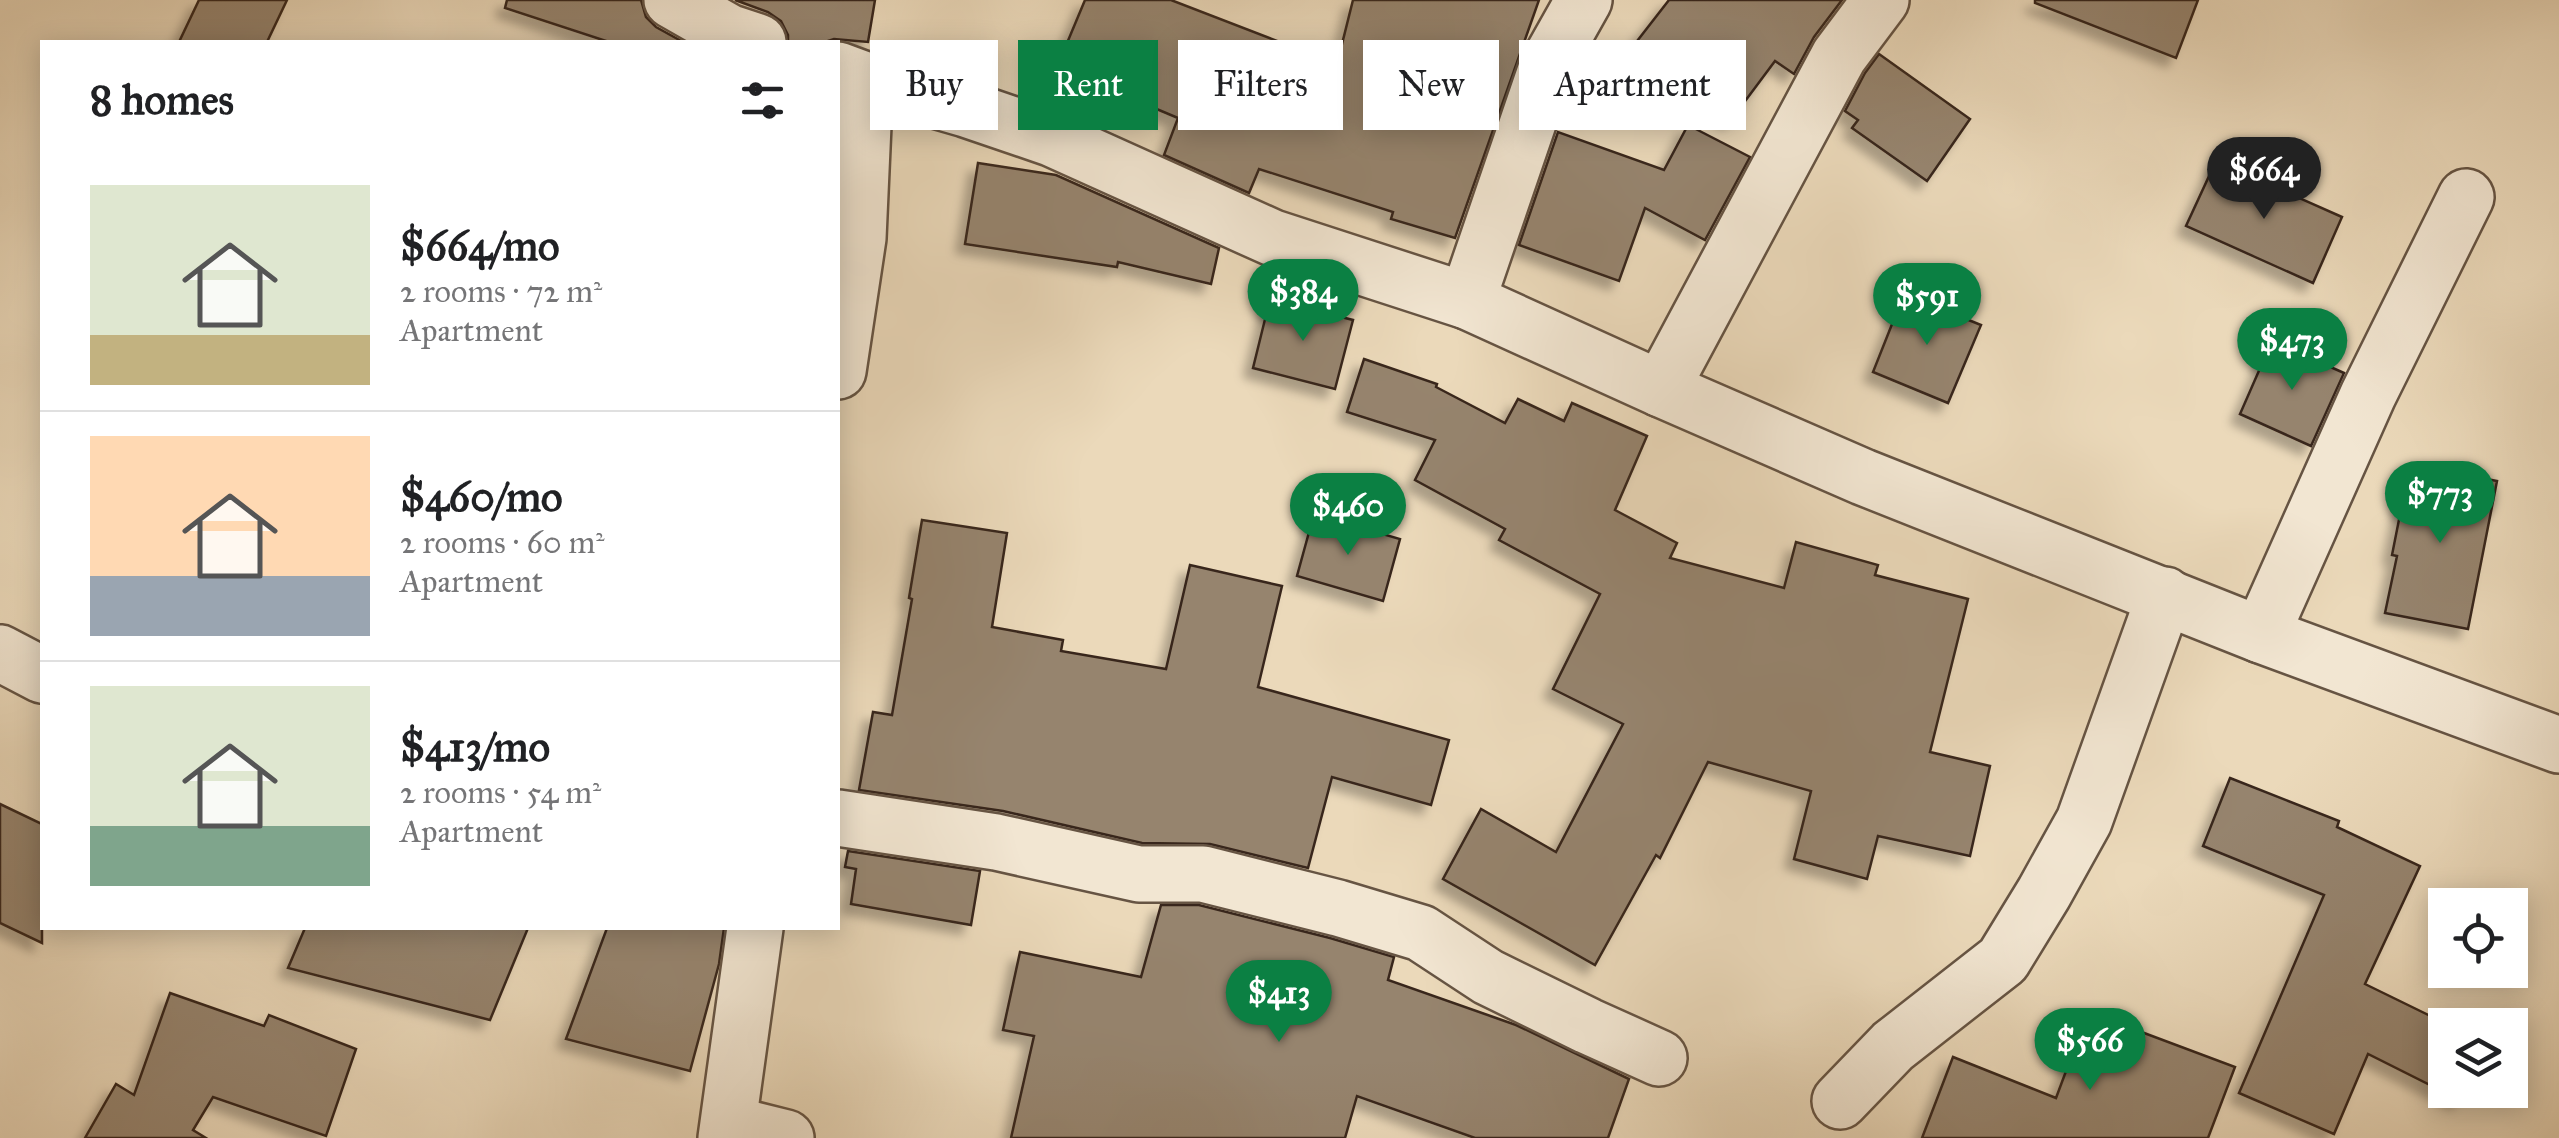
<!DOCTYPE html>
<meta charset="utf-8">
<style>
:root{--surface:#fff;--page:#f2f2f2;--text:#202124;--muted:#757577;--line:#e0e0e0;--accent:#0b8043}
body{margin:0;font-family:"IM FELL Great Primer",serif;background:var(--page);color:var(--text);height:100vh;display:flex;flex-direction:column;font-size:38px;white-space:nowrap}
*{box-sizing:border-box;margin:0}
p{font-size:32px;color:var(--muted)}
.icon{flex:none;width:55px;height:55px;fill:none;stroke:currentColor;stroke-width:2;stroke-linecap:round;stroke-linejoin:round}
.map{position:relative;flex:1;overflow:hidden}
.panel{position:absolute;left:40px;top:40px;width:800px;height:890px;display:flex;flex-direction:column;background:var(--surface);border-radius:0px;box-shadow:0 5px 25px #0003}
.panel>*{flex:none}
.hud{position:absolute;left:870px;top:40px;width:950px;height:90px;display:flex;gap:20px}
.controls{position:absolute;left:2428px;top:888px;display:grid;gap:20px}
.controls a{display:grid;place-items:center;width:100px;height:100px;border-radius:0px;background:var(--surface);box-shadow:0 5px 25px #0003;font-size:50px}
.price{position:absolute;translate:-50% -85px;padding:0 22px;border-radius:35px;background:var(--accent);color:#fff;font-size:32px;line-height:65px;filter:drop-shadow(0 2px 5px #0008)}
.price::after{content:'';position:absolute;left:50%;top:60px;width:30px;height:22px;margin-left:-15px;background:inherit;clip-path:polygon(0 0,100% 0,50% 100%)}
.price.selected{background:#222;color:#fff}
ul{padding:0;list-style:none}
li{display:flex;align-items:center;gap:30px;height:250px;padding:0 50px}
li+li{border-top:2px solid var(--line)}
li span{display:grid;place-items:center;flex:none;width:280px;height:200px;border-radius:0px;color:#555}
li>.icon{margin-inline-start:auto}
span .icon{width:120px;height:120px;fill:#fffc;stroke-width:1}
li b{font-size:42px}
h2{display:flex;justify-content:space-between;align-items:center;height:120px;padding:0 50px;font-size:42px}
.pill{padding:0 35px;border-radius:0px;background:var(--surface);box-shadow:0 5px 25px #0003;font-size:35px;line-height:90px}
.pill.selected{background:var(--accent);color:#fff}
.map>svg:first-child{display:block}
.building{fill:#96846e;stroke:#39271b;stroke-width:2.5;filter:url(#shadow)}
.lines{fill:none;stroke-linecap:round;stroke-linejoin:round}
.minor-casing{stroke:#665443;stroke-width:60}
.minor{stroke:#f2e6d2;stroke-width:55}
</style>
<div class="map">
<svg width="2559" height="1138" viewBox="0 0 2559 1138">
<defs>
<filter id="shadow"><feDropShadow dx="-9" dy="9" stdDeviation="5" flood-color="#0004"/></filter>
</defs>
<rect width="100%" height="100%" fill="#ebd9ba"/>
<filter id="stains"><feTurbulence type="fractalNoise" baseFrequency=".002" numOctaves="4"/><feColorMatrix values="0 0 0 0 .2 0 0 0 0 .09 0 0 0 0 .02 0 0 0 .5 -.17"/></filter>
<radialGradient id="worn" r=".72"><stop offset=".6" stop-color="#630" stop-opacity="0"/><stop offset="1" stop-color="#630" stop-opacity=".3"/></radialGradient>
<g class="building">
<path d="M199,0h88l-20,42h-88z"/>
<path d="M507,0h134l5,17 10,10 27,15h-74l-104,-34z"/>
<path d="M735,0h140l-7,42 -34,-3 -9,3h-37v-7l-7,-14 -13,-9z"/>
<path d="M1085,0h86l166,64 16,-64h186l-84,238 -64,-19 2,-7 -134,-43 -10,24 -85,-38 14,-37 -121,-51z"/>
<path d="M1669,0h173l-28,37 -20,37 -19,-13 -44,59 -97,-75z"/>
<path d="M2035,0h163l-22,58 -141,-55z"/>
<path d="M1879,54l91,65 -43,62 -75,-53 6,-8 -13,-9 20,-38z"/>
<path d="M1688,125l62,32 -45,83 -60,-32 -26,73 -100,-36 39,-113 106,38z"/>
<path d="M2216,161l126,56 -29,66 -127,-57z"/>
<path d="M978,163l78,12 163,73 -8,36 -93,-22 -1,5 -152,-23z"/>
<path d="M1904,294l77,31 -33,78 -75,-31z"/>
<path d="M1270,299l83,21 -18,69 -82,-21z"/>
<path d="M2272,341l72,32 -33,73 -71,-32z"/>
<path d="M1364,359l73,25 -1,3 69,36 13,-24 46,22 8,-18 75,33 -32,74 62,33 -7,15 114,30 12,-46 82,23 -3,10 93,24 -38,153 60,14 -20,90 -92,-20 -11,43 -73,-20 17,-68 -103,-29 -48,96 -4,-3 -61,110 -152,-86 38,-70 75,43 67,-128 -70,-35 47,-95 -101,-54 6,-11 -90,-49 20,-40 -88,-28z"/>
<path d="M2410,464l87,17 -29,148 -83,-16 12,-57 -5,-1z"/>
<path d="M1314,514l86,25 -17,62 -86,-25z"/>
<path d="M922,520l85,13 -15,94 71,13 -2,11 105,18 24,-104 92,21 -24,101 191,53 -18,65 -99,-28 -24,91 -98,-24 -68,-1 -139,-32 -144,-21 14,-78 19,3 20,-116 -3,-1z"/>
<path d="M2230,778l109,43 -2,6 83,39 -55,118 84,41h-4v65h20l-5,10 -92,-46 -34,80 -95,-41 85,-198 -121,-49z"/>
<path d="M0,804l42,20v119l-42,-20z"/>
<path d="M848,851l132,20 -9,54 -120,-21 5,-35 -11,-2z"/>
<path d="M1161,905h38l131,33 64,19 -6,23 128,45 113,54 -21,59h-133l-118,-42 -12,42h-334l23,-102 -31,-6 17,-78 121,25z"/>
<path d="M305,928h223l-38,92 -202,-52z"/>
<path d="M607,928h117l-5,36 -29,107 -124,-32z"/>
<path d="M170,993l94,33 5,-11 87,34 -30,87 -113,-39 -20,33 13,8h-121l31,-54 18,11z"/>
<path d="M2088,1012l147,55 -27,71h-286l31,-81 103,41z"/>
</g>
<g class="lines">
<defs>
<g id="minor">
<path d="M672,0l56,32 30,10"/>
<path d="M838,70l27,10 -7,158 -20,133"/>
<path d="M865,80l101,29 85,29 222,100 194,63 194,88 202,88 398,158 298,110"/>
<path d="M1467,301l81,-237 36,-64"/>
<path d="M1661,389l178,-333 42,-56"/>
<path d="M2261,635l107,-240 98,-198"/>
<path d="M0,653l42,22"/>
<path d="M838,818l158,24 143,32h64l135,34 83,25 67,44 100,49 71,32"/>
<path d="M1840,1101l53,-55 110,-86 41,-67 40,-72 81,-226"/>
<path d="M730,1124l56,14"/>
<path d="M726,1138l29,-210"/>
</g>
</defs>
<use href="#minor" class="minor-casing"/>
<use href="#minor" class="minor"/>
</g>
<rect width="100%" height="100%" filter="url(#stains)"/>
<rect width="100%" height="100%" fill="url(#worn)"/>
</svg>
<div class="controls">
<a><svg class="icon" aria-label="locate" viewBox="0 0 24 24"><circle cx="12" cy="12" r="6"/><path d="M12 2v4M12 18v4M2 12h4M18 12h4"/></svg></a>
<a><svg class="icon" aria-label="layers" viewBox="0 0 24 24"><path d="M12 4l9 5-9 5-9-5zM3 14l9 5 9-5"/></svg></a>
</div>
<b class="price selected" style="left:2264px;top:222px">$664</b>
<b class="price" style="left:1303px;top:344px">$384</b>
<b class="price" style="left:1927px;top:348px">$591</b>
<b class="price" style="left:2292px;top:393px">$473</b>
<b class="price" style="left:2440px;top:546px">$773</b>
<b class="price" style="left:1348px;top:558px">$460</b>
<b class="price" style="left:1279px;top:1045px">$413</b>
<b class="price" style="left:2090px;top:1093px">$566</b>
<div class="hud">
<a class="pill">Buy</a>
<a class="pill selected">Rent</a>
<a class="pill">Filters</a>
<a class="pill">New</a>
<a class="pill">Apartment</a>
</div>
<section class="panel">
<h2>8 homes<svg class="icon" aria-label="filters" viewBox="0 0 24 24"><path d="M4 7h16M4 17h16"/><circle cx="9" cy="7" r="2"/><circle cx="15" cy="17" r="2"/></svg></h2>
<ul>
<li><span style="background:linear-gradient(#dfe7d0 75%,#c2b280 0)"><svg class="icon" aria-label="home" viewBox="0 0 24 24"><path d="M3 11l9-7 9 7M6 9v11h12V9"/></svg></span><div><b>$664/mo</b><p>2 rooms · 72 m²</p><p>Apartment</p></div></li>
<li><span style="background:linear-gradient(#ffd9b3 70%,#9aa5b1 0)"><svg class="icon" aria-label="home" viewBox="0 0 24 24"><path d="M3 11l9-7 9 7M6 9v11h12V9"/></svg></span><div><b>$460/mo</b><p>2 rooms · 60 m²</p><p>Apartment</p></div></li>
<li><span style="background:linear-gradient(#dfe7d0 70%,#7fa58c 0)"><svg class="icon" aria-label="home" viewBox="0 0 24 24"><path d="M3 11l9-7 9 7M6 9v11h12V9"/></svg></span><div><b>$413/mo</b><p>2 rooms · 54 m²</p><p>Apartment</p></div></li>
</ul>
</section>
</div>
